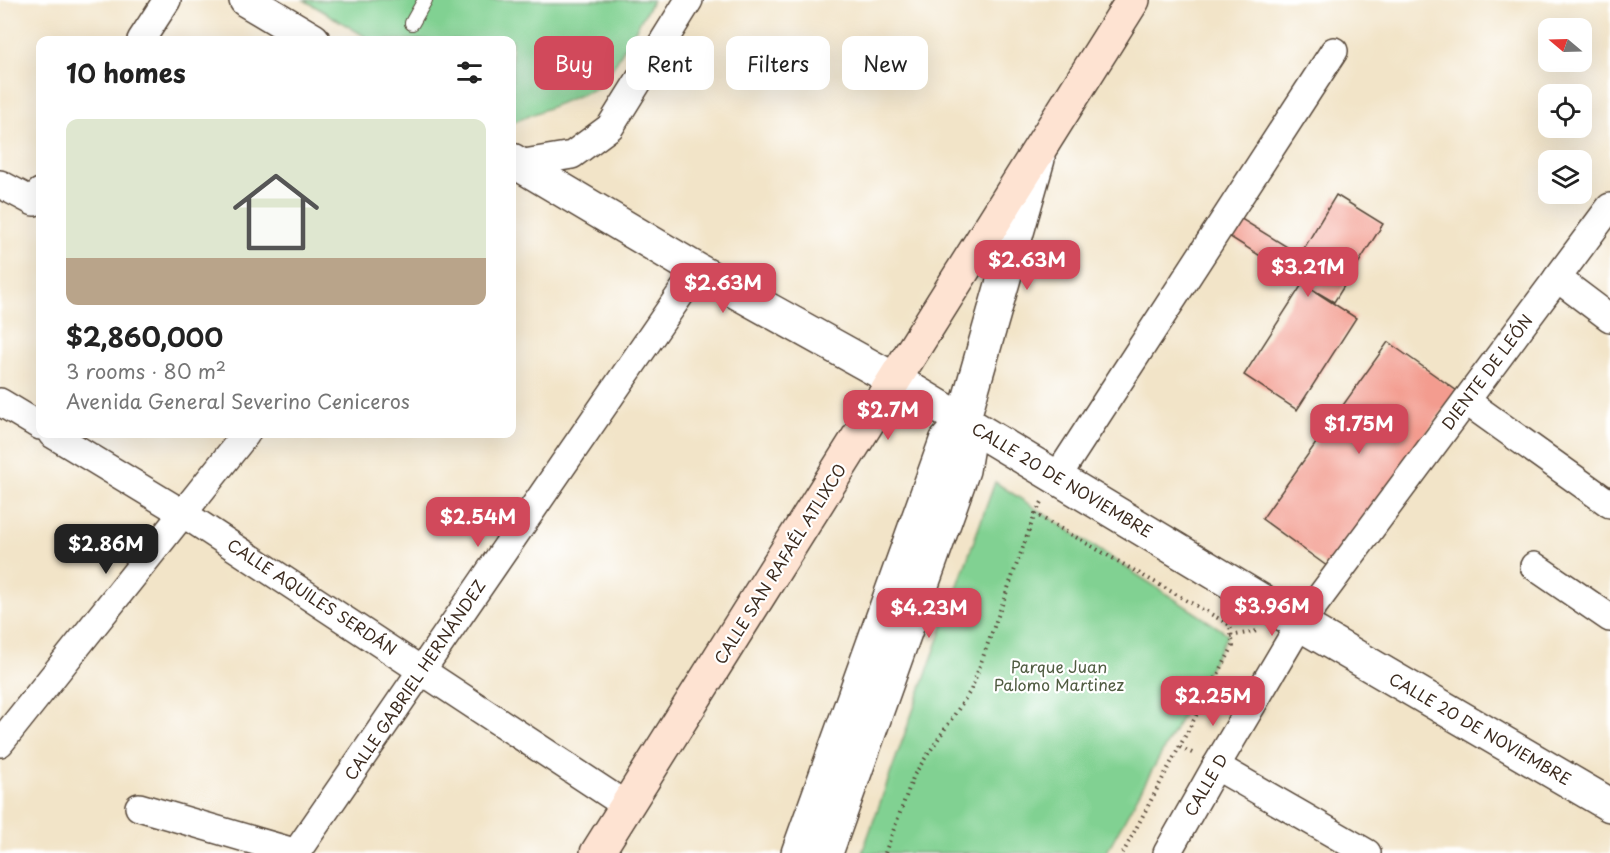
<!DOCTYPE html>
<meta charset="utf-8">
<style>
:root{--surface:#fff;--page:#f6f6f6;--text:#222;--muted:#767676;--line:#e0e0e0;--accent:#d1495b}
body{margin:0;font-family:"Playpen Sans",sans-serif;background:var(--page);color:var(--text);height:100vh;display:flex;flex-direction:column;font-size:22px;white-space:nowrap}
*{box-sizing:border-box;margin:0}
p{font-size:20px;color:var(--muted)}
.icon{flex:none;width:33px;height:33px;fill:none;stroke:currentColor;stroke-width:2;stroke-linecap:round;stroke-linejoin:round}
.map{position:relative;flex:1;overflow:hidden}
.sheet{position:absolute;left:36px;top:36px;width:480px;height:402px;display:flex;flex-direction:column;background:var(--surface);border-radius:12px;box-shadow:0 6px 24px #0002}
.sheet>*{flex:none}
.hud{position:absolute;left:534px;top:36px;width:570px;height:54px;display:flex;gap:12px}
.needle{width:39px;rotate:289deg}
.buttons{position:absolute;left:1538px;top:18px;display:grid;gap:12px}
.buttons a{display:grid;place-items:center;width:54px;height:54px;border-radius:12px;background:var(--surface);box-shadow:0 6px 24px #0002;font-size:30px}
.price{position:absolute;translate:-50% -51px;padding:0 14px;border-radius:12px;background:var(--accent);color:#fff;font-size:20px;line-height:39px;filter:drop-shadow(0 2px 3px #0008)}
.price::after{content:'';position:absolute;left:50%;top:36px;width:18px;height:14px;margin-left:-9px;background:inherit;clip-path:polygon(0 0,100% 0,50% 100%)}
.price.selected{background:#222;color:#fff}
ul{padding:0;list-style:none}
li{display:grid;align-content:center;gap:12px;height:318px;padding:0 30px}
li+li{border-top:2px solid var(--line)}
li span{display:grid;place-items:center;height:186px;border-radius:12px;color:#555}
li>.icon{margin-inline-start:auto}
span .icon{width:108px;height:108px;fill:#fffc;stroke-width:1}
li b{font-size:26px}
h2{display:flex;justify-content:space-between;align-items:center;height:72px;padding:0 30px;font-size:26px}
.tag{padding:0 21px;border-radius:12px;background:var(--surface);box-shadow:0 6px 24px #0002;font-size:21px;line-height:54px}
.tag.selected{background:var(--accent);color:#fff}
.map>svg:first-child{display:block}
.green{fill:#81d192;stroke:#5e7e58;stroke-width:1.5}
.building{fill:#f39c8f}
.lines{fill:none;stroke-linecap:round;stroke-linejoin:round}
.service-casing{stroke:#564638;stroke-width:16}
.minor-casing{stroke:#564638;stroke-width:30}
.tertiary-casing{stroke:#564638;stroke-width:36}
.secondary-casing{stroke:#564638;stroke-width:36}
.path{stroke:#564638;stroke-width:4;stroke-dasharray:1.5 4.5;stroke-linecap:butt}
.service{stroke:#fff;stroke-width:14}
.minor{stroke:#fff;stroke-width:27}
.tertiary{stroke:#fff;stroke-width:33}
.secondary{stroke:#fee3d2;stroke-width:33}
.labels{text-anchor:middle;stroke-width:4.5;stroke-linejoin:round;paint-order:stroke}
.street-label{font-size:16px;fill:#3b2a1e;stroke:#fff}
.park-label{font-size:16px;fill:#505c41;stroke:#fff}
</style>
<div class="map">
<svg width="1610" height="853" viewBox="0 0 1610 853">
<rect width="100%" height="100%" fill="#fff"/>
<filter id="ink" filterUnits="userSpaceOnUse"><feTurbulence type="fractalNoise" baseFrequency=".0167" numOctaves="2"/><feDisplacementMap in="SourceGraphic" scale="12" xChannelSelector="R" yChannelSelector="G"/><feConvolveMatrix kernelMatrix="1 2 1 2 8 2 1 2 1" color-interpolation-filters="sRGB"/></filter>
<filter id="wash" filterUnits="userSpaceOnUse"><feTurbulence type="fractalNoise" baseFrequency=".008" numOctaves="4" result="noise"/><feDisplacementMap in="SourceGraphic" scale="24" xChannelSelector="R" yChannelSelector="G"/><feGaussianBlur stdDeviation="1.35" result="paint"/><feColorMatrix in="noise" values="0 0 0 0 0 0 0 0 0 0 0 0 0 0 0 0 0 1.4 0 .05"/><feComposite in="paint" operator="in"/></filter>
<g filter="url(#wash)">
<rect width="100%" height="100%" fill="#f2e4c8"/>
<g class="green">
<path d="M304,0h349l-51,86 -90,37v-83h-141z"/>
<path d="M995,482l233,152 -122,219h-244z"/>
</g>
<g id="blocks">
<g class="building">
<path d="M1336,195l47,29 -49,78 -29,-17 51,33 -59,92 -53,-35 59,-92 -79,-50 11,-18 65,40z"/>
<path d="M1388,342l69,49 -126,178 -69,-50z"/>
</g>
</g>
</g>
<g filter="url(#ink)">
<use href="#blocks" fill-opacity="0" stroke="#564638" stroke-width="1.5"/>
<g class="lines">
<defs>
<path id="service" d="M412,23l13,-23"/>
<g id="minor">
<path d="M141,40l26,-40"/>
<path d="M512,165l60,-10 38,-28 79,-127"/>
<path d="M0,184l34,18 6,-10"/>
<path d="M1557,278l53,40"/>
<path d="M1466,401l144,103"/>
<path d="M0,402l40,24"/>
<path d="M52,434l132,80 443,292"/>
<path d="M1057,477l277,-426"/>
<path d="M1534,566l76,52"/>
<path d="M0,743l246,-309"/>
<path d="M1216,766l151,87"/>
<path d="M139,807l158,46"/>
<path d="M296,853l401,-583"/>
<path d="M1167,853l49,-87 84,-142 310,-417"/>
</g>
<g id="tertiary">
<path d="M246,0l67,40"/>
<path d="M512,160l185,110 198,110 405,244 310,181"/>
<path d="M798,853l148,-412 17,-20 75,-262"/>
<path d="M826,853l137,-383 5,-30 -5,-19"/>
</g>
<path id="secondary" d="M597,853l536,-853"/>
</defs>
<use href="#service" class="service-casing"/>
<use href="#minor" class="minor-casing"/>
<use href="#tertiary" class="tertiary-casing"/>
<use href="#secondary" class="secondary-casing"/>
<g class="path">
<path d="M1035,514l7,-12"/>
<path d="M1231,636l26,-5"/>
<path d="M1180,747l14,7"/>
<path d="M885,853l29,-78 57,-85 64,-176 195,111 3,21 -110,207"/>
</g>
<use href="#service" class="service"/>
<use href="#minor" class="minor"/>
<use href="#tertiary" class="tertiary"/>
<use href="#secondary" class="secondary"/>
</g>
</g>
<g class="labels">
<g class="street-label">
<text transform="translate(1487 372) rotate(-53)" y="6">DIENTE DE LEÓN</text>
<text transform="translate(1062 480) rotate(31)" y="6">CALLE 20 DE NOVIEMBRE</text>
<text transform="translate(780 564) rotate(-58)" y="6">CALLE SAN RAFAÉL ATLIXCO</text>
<text transform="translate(312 597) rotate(33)" y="6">CALLE AQUILES SERDÁN</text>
<text transform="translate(415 680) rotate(-56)" y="6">CALLE GABRIEL HERNÁNDEZ</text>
<text transform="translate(1480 729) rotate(30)" y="6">CALLE 20 DE NOVIEMBRE</text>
<text transform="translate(1206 785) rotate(-60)" y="6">CALLE D</text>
</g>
<g class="park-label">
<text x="1059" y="673">Parque Juan<tspan x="1059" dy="18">Palomo Martinez</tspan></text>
</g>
</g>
</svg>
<div class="buttons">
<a><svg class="needle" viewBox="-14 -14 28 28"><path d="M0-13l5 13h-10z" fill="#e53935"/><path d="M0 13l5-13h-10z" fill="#767676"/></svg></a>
<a><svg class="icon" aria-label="locate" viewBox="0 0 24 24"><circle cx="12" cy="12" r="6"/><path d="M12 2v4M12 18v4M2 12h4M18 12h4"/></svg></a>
<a><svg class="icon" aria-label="layers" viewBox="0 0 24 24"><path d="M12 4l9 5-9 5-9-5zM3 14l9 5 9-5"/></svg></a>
</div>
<b class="price" style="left:1027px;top:291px">$2.63M</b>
<b class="price" style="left:1308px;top:298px">$3.21M</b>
<b class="price" style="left:723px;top:314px">$2.63M</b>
<b class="price" style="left:888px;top:441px">$2.7M</b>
<b class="price" style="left:1359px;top:455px">$1.75M</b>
<b class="price" style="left:478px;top:548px">$2.54M</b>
<b class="price selected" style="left:106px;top:575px">$2.86M</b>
<b class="price" style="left:1272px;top:637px">$3.96M</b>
<b class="price" style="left:929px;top:639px">$4.23M</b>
<b class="price" style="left:1213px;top:727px">$2.25M</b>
<div class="hud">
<a class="tag selected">Buy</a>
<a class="tag">Rent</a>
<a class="tag">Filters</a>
<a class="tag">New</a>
</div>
<section class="sheet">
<h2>10 homes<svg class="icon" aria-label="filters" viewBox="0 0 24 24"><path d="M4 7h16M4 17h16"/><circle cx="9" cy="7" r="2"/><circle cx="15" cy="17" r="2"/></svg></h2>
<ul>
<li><span style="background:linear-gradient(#dfe7d0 75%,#b9a48a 0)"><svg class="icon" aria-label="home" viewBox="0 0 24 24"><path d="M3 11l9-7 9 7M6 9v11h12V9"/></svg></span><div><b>$2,860,000</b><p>3 rooms · 80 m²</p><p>Avenida General Severino Ceniceros</p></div></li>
</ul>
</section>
</div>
